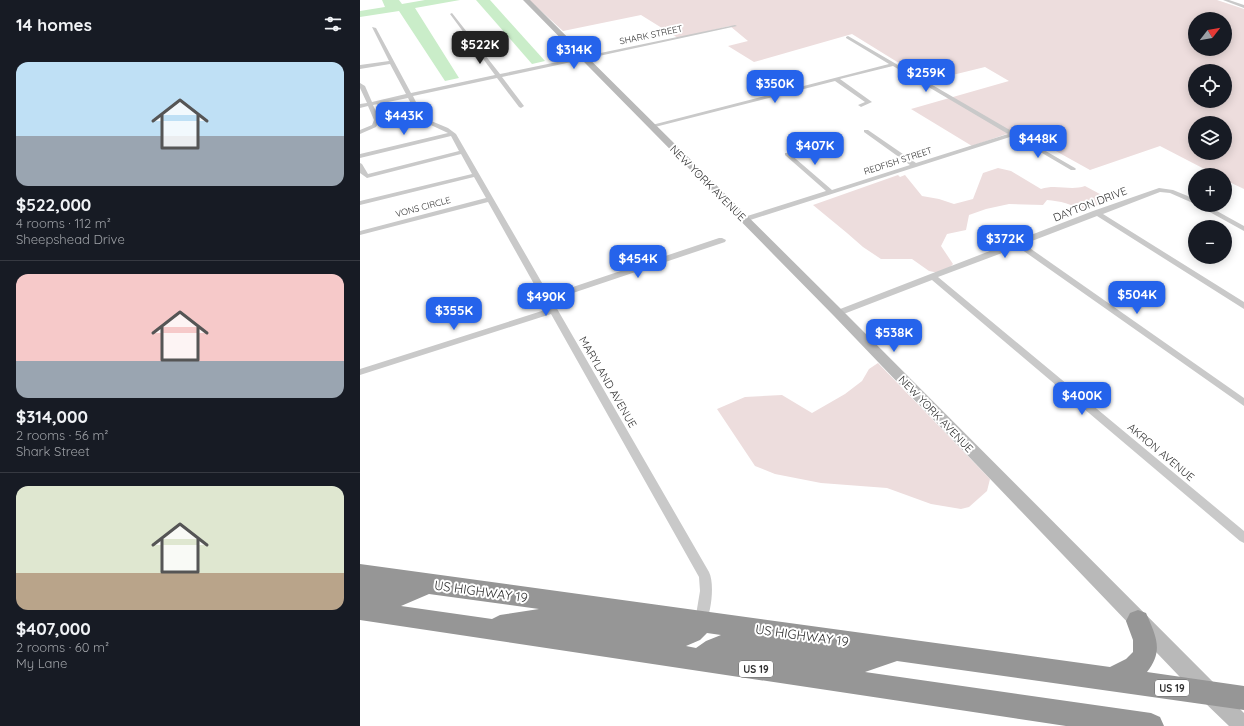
<!DOCTYPE html>
<meta charset="utf-8">
<style>
:root{--surface:#171b24;--page:#242831;--text:#f1f3f6;--muted:#9ea1a6;--line:#363941;--accent:#2563eb}
body{margin:0;font-family:Quicksand,sans-serif;background:var(--page);color:var(--text);height:100vh;display:flex;flex-direction:column;font-size:15px;white-space:nowrap}
*{box-sizing:border-box;margin:0}
p{font-size:13px;color:var(--muted)}
.icon{flex:none;width:22px;height:22px;fill:none;stroke:currentColor;stroke-width:2;stroke-linecap:round;stroke-linejoin:round}
.map{position:relative;flex:1;overflow:hidden}
.sheet{display:flex;flex-direction:column;background:var(--surface);width:360px}
.sheet>*{flex:none}
.needle{width:26px;rotate:59deg}
.controls{position:absolute;left:828px;top:12px;display:grid;gap:8px}
.controls a{display:grid;place-items:center;width:44px;height:44px;border-radius:50%;background:var(--surface);box-shadow:0 2px 10px #0003;font-size:20px}
.price{position:absolute;translate:-50% -34px;padding:0 9px;border-radius:8px;background:var(--accent);color:#fff;font-size:13px;line-height:26px;filter:drop-shadow(0 1px 2px #0008)}
.price::after{content:'';position:absolute;left:50%;top:24px;width:12px;height:9px;margin-left:-6px;background:inherit;clip-path:polygon(0 0,100% 0,50% 100%)}
.price.active{background:#222;color:#fff}
ul{padding:0;list-style:none}
li{display:grid;align-content:center;gap:8px;height:212px;padding:0 16px}
li+li{border-top:1px solid var(--line)}
li span{display:grid;place-items:center;height:124px;border-radius:12px;color:#555}
li>.icon{margin-inline-start:auto}
span .icon{width:72px;height:72px;fill:#fffc;stroke-width:1}
li b{font-size:17px}
h2{display:flex;justify-content:space-between;align-items:center;height:48px;padding:0 16px;font-size:17px}
main{display:flex;flex:1;min-height:0}
.map>svg:first-child{display:block}
.green{fill:#eddddd;fill-rule:evenodd}
.water{fill:#caedc9}
.lines{fill:none;stroke-linecap:round;stroke-linejoin:round}
.street{fill:#c9c9c9;fill-rule:evenodd}
.secondary{fill:#b9b9b9;fill-rule:evenodd}
.highway{fill:#969696;fill-rule:evenodd}
.labels{text-anchor:middle;stroke-width:4;stroke-linejoin:round;paint-order:stroke}
.far-street-label{font-size:9px;fill:#2f2f2f;stroke:#fff}
.shield{fill:#fff;stroke:#6d6d6d;stroke-width:1}
.shield-label{font-size:10px;font-weight:bold;fill:#2f2f2f}
.street-label{font-size:11px;fill:#2f2f2f;stroke:#fff}
.near-street-label{font-size:13px;fill:#2f2f2f;stroke:#fff}
</style>
<main>
<section class="sheet">
<h2>14 homes<svg class="icon" aria-label="filters" viewBox="0 0 24 24"><path d="M4 7h16M4 17h16"/><circle cx="9" cy="7" r="2"/><circle cx="15" cy="17" r="2"/></svg></h2>
<ul>
<li><span style="background:linear-gradient(#bfe0f5 60%,#9aa5b1 0)"><svg class="icon" aria-label="home" viewBox="0 0 24 24"><path d="M3 11l9-7 9 7M6 9v11h12V9"/></svg></span><div><b>$522,000</b><p>4 rooms · 112 m²</p><p>Sheepshead Drive</p></div></li>
<li><span style="background:linear-gradient(#f6c9c9 70%,#9aa5b1 0)"><svg class="icon" aria-label="home" viewBox="0 0 24 24"><path d="M3 11l9-7 9 7M6 9v11h12V9"/></svg></span><div><b>$314,000</b><p>2 rooms · 56 m²</p><p>Shark Street</p></div></li>
<li><span style="background:linear-gradient(#dfe7d0 70%,#b9a48a 0)"><svg class="icon" aria-label="home" viewBox="0 0 24 24"><path d="M3 11l9-7 9 7M6 9v11h12V9"/></svg></span><div><b>$407,000</b><p>2 rooms · 60 m²</p><p>My Lane</p></div></li>
</ul>
</section>
<div class="map">
<svg width="884" height="726" viewBox="0 0 884 726">
<rect width="100%" height="100%" fill="#fff"/>
<g class="green">
<path d="M169,0h688l27,9v180l-19,-9v-5h-9l-56,-29 -70,24 -72,-40 -46,16 -61,-37 98,-28 -24,-14 -57,14 -76,-47 -98,28 -26,-16 20,-5 -18,-15 -52,12 -37,-23 -78,16zM835,19h30v30h-30zM835,71h30v30h-30zM835,123h30v30h-30z"/>
<path d="M638,168l13,3 30,18c15,-5 30,2 44,-3l26,14 -28,11c-11,-7 -23,-10 -36,-11l-4,5 -34,-1 -23,5 -17,6 -3,15 -19,4 -6,12 12,18 -9,10 -15,-3 -17,-12h-31l-18,-12 -16,-14 -34,-28 85,-30 2,2 5,-2 17,21 17,3 15,5 19,-5 10,-26z"/>
<path d="M518,363l112,116 -3,12 -18,16 -8,2 -30,-5 -44,-16 -66,-5 -46,-9 -20,-8 -38,-57 28,-12 37,-2 30,18 33,-19 17,-13 7,-12z"/>
</g>
<g class="water">
<path d="M22,0h17l3,4 23,-4h35l-45,8 44,70 -14,3 -46,-70 -39,6v-6l25,-4z"/>
<path d="M116,0h14l55,61 -13,3z"/>
</g>
<g class="lines">
<g class="street">
<path d="M863,0h6l15,5v3z"/>
<path d="M92,13l48,61 235,-49 2,1 -235,51 22,29 -3,2 -2,-1 -22,-29 -84,18 11,22 24,10 8,6 93,161 170,-57h3l4,2 -1,2 -173,58 157,272c6,12 2,41 -4,53l-4,2 -4,-2 -2,-4 5,-30 -1,-14 -148,-263 -191,61v-6l188,-60 -60,-107 -128,33v-4l126,-33 -12,-21 -114,28v-4l112,-27 -11,-20 -94,24 -7,-5v-10l2,1 6,10 91,-23 -8,-15 -91,22v-4l88,-21 -28,-13 -12,-22 -35,7 7,15 -4,7 -16,7v-4l12,-5 2,-5 -6,-14 -8,2v-4l7,-1 -7,-15v-5l5,3 7,16 34,-8 -16,-30 -30,5v-4l29,-4 -17,-34 4,1 35,65 84,-18 -45,-61z"/>
<path d="M488,36l227,132 1,1 -1,1h-4l-58,-34 -269,86 -4,-2 1,-2 85,-27 -41,-36v-2h4l43,37 78,-25 -46,-33v-2h4l48,33 92,-29 -115,-68 -53,13 32,23 -11,5 -3,-2 7,-3 -30,-21 -184,47 -3,-2 241,-62 -43,-26v-1z"/>
<path d="M799,188l14,2 22,9v5l-25,-11 -10,-1 -57,22 141,88v7l-147,-93 -73,28 220,154v8l-226,-159 -80,30 306,254v12l-4,-2 -308,-261 -91,35h-6l-1,-2 1,-2 258,-100z"/>
<path d="M837,205h9l38,21v5z"/>
</g>
<path class="secondary" d="M163,0h7l312,310 402,403v13h-15l-27,-26 -368,-384z"/>
<path class="highway" d="M0,564l750,103 16,-8 7,-7v-12l-7,-19 4,-8 8,-3 8,3c10,23 18,38 1,59l97,14v24l-347,-49 -32,11 286,41 9,4 4,9h-98l-706,-106zM69,594l110,15 -39,6 -8,4 -91,-13zM347,633l14,2 -15,6 -10,7 -10,-2 14,-6z"/>
</g>
<g class="labels">
<g class="far-street-label">
<text transform="translate(291 35) rotate(-12)" y="3">SHARK STREET</text>
<text transform="translate(538 161) rotate(-18)" y="3">REDFISH STREET</text>
<text transform="translate(63 207) rotate(-15)" y="3">VONS CIRCLE</text>
</g>
<g class="shield">
<rect x="379" y="661" width="34" height="16" rx="3"/>
<rect x="795" y="680" width="34" height="16" rx="3"/>
</g>
<g class="shield-label">
<text x="396" y="673">US 19</text>
<text x="812" y="692">US 19</text>
</g>
<g class="street-label">
<text transform="translate(348 183) rotate(45)" y="4">NEW YORK AVENUE</text>
<text transform="translate(730 204) rotate(-21)" y="4">DAYTON DRIVE</text>
<text transform="translate(248 382) rotate(60)" y="4">MARYLAND AVENUE</text>
<text transform="translate(576 414) rotate(46)" y="4">NEW YORK AVENUE</text>
<text transform="translate(801 452) rotate(40)" y="4">AKRON AVENUE</text>
</g>
<g class="near-street-label">
<text transform="translate(121 591) rotate(8)" y="5">US HIGHWAY 19</text>
<text transform="translate(442 635) rotate(8)" y="5">US HIGHWAY 19</text>
</g>
</g>
</svg>
<div class="controls">
<a><svg class="needle" viewBox="-14 -14 28 28"><path d="M0-13l5 13h-10z" fill="#e53935"/><path d="M0 13l5-13h-10z" fill="#9ea1a6"/></svg></a>
<a><svg class="icon" aria-label="locate" viewBox="0 0 24 24"><circle cx="12" cy="12" r="6"/><path d="M12 2v4M12 18v4M2 12h4M18 12h4"/></svg></a>
<a><svg class="icon" aria-label="layers" viewBox="0 0 24 24"><path d="M12 4l9 5-9 5-9-5zM3 14l9 5 9-5"/></svg></a>
<a>+</a>
<a>−</a>
</div>
<b class="price active" style="left:120px;top:65px">$522K</b>
<b class="price" style="left:214px;top:70px">$314K</b>
<b class="price" style="left:566px;top:93px">$259K</b>
<b class="price" style="left:415px;top:104px">$350K</b>
<b class="price" style="left:44px;top:136px">$443K</b>
<b class="price" style="left:678px;top:159px">$448K</b>
<b class="price" style="left:455px;top:166px">$407K</b>
<b class="price" style="left:645px;top:259px">$372K</b>
<b class="price" style="left:278px;top:279px">$454K</b>
<b class="price" style="left:777px;top:315px">$504K</b>
<b class="price" style="left:186px;top:317px">$490K</b>
<b class="price" style="left:94px;top:331px">$355K</b>
<b class="price" style="left:534px;top:353px">$538K</b>
<b class="price" style="left:722px;top:416px">$400K</b>
</div>
</main>
